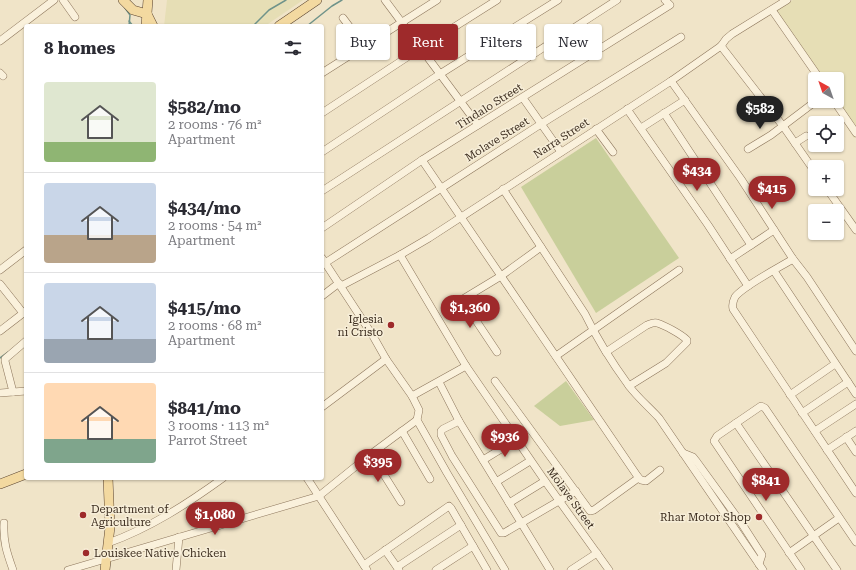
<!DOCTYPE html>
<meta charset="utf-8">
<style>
:root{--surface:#fff;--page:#f7f7f7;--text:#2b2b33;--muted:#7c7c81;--line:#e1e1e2;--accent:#9e2a2b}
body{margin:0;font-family:"Roboto Serif",serif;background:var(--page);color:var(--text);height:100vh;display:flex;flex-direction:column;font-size:15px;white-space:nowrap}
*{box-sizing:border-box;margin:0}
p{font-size:13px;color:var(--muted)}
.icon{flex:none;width:22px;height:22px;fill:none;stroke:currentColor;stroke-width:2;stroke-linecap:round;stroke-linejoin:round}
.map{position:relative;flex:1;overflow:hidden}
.sheet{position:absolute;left:24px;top:24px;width:300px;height:456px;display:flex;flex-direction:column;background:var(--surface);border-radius:4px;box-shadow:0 1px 3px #0004}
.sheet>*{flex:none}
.hud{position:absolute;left:336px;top:24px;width:380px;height:36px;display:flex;gap:8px}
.needle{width:26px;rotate:320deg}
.buttons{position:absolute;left:808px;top:72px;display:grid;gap:8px}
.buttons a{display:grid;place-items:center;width:36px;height:36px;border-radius:4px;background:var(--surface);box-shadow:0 1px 3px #0004;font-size:20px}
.price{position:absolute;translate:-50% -34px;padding:0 9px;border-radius:14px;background:var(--accent);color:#fff;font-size:13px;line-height:26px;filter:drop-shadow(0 1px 2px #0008)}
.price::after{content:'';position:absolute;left:50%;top:24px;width:12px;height:9px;margin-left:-6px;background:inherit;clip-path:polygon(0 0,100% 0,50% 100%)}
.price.selected{background:#222;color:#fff}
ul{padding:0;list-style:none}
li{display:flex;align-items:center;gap:12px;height:100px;padding:0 20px}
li+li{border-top:1px solid var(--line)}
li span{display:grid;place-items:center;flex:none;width:112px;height:80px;border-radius:4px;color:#555}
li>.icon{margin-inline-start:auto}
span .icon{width:48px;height:48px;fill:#fffc;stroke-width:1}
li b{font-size:17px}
h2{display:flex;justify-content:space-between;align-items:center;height:48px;padding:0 20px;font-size:17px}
.pill{padding:0 14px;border-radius:4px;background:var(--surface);box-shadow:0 1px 3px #0004;font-size:14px;line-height:36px}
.pill.selected{background:var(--accent);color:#fff}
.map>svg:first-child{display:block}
.farmland{fill:#e6deb5}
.green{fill:#c9cf9b}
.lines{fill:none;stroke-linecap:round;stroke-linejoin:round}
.stream{stroke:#6f938a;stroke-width:1.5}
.minor-casing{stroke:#8d765c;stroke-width:8}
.major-casing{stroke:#5b4430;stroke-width:10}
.minor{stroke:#faf1dc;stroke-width:7}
.major{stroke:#f3d9a0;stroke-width:9}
.poi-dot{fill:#9e2a2b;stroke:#f7eed8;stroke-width:1.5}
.labels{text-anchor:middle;stroke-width:3;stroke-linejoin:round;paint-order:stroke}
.street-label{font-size:11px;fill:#3d2e20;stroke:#f7eed8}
.poi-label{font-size:11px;fill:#3d2e20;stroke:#f7eed8;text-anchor:end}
</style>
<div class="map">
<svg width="856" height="570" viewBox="0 0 856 570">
<rect width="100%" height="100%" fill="#f0e4c8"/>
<g class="farmland">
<path d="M167,0h136l-38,26h-101z"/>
<path d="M793,0h63v137l-2,1 -23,-37h6v-22h-20l-44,-66z"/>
</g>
<g class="green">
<path d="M596,138l83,120 -83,55 -75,-126z"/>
<path d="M566,381l28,39 -34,6 -26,-20z"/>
</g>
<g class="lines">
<g class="stream">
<path d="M125,8l5,7 -1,11"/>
<path d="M129,21l4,5"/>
<path d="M253,26l16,-16 17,-10"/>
<path d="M307,26l25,-20 10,-6"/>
<path d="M0,358l8,-6"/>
</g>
<defs>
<g id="minor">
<path d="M63,0l12,17"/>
<path d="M385,0l93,125"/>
<path d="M772,10l48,69"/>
<path d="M343,18l21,28"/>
<path d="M0,41l54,-41"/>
<path d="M721,46l62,80 32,46"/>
<path d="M0,73l3,3"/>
<path d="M322,73l115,-73"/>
<path d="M671,81l70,98 52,80 14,18 49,74"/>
<path d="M523,98l38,54"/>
<path d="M834,101l22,32"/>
<path d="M627,109l81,116 40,61"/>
<path d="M322,113l99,-65 76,-48"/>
<path d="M664,113l87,132"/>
<path d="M641,128l44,-28"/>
<path d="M596,129l17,23"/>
<path d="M795,143l11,-7"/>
<path d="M748,149l23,-14 45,-34"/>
<path d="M322,152l118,-78 118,-74"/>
<path d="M422,160l216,317 -1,2 -43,31 -4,1 -95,-130"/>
<path d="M503,189l82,125c12,25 28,50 44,72 9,12 20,21 30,32l104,152"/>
<path d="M827,189l29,41"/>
<path d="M322,191l295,-191"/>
<path d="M322,228l100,-68 248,-155 -5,-5"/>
<path d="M400,255l66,111 79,115 64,89"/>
<path d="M322,258l51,78 13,23 26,37 7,14 -2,10 30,53 58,97"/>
<path d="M730,259l44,-29"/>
<path d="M793,259c-13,8 -50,27 -58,38 -2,4 -3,8 -2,12l123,184"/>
<path d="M325,263l216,-139 140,-87"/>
<path d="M0,270l26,-20"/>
<path d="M774,271l82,123"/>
<path d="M0,284l23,29"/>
<path d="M341,286l59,-31 29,-17 242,-157 50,-35 5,-7 6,-5 55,-34"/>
<path d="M322,296l17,-13"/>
<path d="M0,331l26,-20"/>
<path d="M497,352l-32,-48 -2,-5 38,-23 40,-29"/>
<path d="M606,352l41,-27c3,-1 6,-3 10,-2 7,2 24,11 30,17v2l-21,21 -37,23"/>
<path d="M556,356l123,-86"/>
<path d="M439,382l20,39 91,149"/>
<path d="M13,392l-8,-31v-2l21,-18"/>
<path d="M0,393l26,-2"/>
<path d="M790,395l45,-31"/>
<path d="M412,396l54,-30"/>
<path d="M322,407l64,-48"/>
<path d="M802,413l46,-31"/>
<path d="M459,421l-16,8 -2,2v4l11,21 49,77h3l72,-42"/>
<path d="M736,423l101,147"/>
<path d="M402,431l28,48"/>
<path d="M815,431l41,-27"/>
<path d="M846,437l10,15"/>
<path d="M827,450l29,-19"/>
<path d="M683,453l10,4 4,5 45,62 20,31 -3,9"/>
<path d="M371,454l30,48"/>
<path d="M483,460l33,-20"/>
<path d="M638,477l3,3 5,1 14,-11"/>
<path d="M307,478l60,92"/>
<path d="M496,482l34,-21"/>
<path d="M509,503l36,-22"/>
<path d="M4,523c-1,19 3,30 9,47"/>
<path d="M108,543c42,-15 79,-39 115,-65"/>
<path d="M385,550l14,20"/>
<path d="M789,553l50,-35"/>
<path d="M364,565l85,-59 2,2 36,62"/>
<path d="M397,567l64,-42"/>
<path d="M68,570l251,-74 52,-42 46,-34"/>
<path d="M176,570l3,-33"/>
<path d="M436,570l37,-24"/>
<path d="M571,570l26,-17"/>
<path d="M801,570l-87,-129 3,-5 44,-30 4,2 91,134"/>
</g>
<g id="major">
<path d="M123,0l10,10 14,4"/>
<path d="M147,14l6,12"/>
<path d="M146,26l2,-26"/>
<path d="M279,26l38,-26"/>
<path d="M0,484l26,-10"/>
<path d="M105,570l5,-43 -2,-49"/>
</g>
</defs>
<use href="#minor" class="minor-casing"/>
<use href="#major" class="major-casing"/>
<use href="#minor" class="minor"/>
<use href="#major" class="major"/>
</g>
<g class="poi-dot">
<circle cx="391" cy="325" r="4"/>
<circle cx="83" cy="515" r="4"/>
<circle cx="759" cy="517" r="4"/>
<circle cx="86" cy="553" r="4"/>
</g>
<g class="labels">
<g class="street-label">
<text transform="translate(489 106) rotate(-32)" y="4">Tindalo Street</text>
<text transform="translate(561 138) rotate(-33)" y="4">Narra Street</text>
<text transform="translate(497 139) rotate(-32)" y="4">Molave Street</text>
<text transform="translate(571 498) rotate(54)" y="4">Molave Street</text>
</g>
<g class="poi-label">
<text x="383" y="323">Iglesia<tspan x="383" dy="13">ni Cristo</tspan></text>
<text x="91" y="513" text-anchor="start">Department of<tspan x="91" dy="13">Agriculture</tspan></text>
<text x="751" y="521">Rhar Motor Shop</text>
<text x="94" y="557" text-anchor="start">Louiskee Native Chicken</text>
</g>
</g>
</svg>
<div class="buttons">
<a><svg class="needle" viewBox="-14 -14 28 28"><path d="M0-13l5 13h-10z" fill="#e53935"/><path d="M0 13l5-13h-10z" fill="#7c7c81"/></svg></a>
<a><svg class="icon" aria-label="locate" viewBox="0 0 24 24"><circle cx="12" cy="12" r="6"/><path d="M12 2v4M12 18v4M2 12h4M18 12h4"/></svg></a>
<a>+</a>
<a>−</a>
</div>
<b class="price selected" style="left:760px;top:130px">$582</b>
<b class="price" style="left:697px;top:192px">$434</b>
<b class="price" style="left:772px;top:210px">$415</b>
<b class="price" style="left:470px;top:329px">$1,360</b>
<b class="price" style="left:505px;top:458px">$936</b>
<b class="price" style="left:378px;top:483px">$395</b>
<b class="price" style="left:766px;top:502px">$841</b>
<b class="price" style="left:215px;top:536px">$1,080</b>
<div class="hud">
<a class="pill">Buy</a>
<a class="pill selected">Rent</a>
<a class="pill">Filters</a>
<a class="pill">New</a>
</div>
<section class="sheet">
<h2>8 homes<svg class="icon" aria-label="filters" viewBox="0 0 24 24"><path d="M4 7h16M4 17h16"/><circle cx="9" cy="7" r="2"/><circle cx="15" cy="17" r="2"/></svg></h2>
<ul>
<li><span style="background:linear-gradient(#dfe7d0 75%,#8fb573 0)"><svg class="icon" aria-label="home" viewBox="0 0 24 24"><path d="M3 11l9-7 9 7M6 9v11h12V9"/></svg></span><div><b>$582/mo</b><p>2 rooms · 76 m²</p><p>Apartment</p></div></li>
<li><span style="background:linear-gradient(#c9d6e8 65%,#b9a48a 0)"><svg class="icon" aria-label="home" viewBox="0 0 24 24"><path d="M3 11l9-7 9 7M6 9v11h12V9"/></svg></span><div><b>$434/mo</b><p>2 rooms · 54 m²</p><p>Apartment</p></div></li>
<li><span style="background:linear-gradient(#c9d6e8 70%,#9aa5b1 0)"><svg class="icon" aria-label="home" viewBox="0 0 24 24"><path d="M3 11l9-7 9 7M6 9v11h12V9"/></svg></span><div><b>$415/mo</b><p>2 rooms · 68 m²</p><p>Apartment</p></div></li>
<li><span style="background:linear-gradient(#ffd9b3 70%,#7fa58c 0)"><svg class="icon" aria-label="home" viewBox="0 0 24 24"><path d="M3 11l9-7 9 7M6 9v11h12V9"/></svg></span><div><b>$841/mo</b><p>3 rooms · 113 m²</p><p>Parrot Street</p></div></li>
</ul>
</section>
</div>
